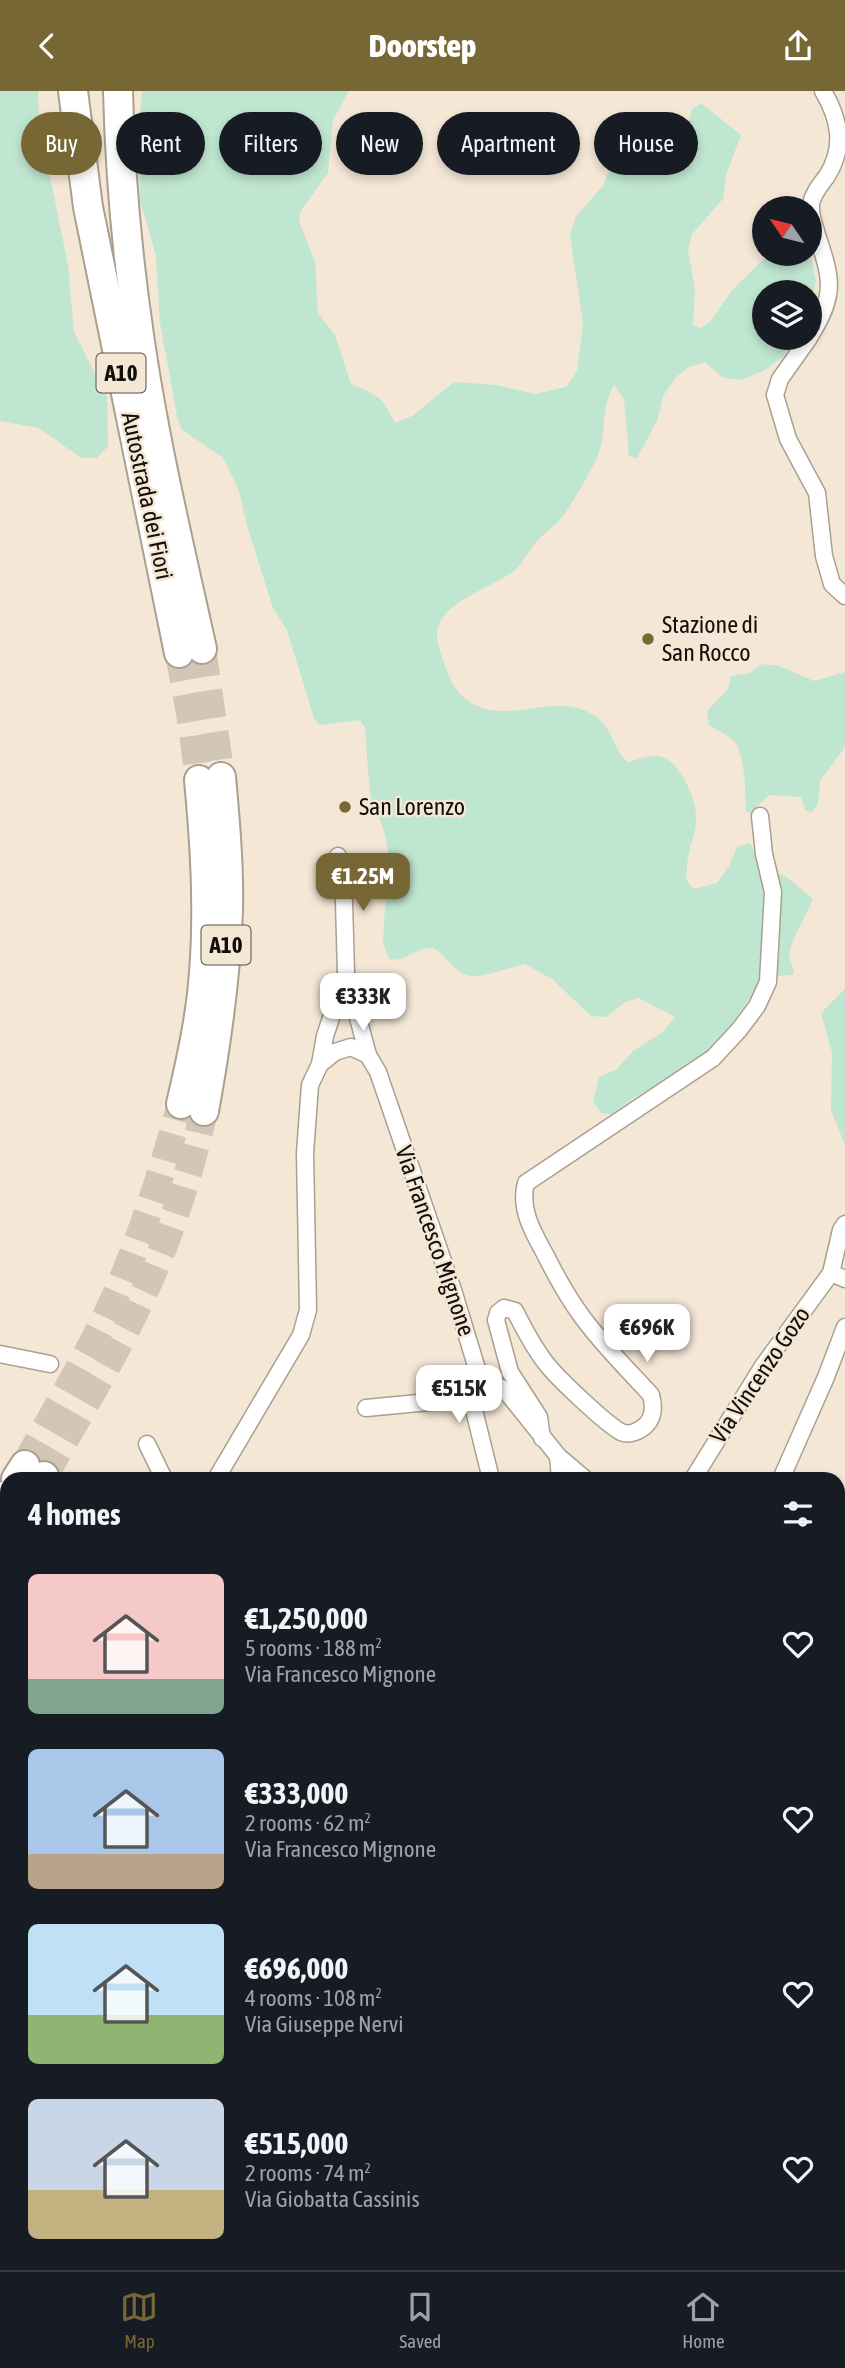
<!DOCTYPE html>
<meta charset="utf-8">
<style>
:root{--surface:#171b24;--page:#20242c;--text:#f1f3f6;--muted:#9ea1a6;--line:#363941;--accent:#766735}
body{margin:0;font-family:"Asap Condensed",sans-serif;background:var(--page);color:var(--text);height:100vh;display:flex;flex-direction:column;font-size:26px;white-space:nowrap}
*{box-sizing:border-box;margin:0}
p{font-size:23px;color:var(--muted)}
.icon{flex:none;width:38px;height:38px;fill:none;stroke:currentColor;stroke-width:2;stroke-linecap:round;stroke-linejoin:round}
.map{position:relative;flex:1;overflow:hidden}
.panel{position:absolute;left:0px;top:1381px;width:845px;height:800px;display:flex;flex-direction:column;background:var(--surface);border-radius:21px 21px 0 0;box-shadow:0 4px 10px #0003}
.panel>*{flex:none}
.hud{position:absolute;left:21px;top:21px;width:803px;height:63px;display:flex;gap:14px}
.needle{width:46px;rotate:305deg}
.controls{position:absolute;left:752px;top:105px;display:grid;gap:14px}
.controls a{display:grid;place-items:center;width:70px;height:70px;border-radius:50%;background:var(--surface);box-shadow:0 4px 10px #0003;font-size:35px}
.price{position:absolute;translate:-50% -60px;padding:0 16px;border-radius:14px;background:#fff;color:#222;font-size:23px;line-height:46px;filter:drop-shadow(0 2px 4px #0008)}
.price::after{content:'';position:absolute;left:50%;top:42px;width:21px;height:16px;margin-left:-10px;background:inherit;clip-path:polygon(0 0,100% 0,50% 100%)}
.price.active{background:var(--accent);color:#fff}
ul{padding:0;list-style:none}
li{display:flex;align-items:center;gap:21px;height:175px;padding:0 28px}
li span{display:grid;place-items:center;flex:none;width:196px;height:140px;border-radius:10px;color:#555}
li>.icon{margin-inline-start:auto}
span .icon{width:84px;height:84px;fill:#fffc;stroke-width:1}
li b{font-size:30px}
h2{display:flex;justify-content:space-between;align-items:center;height:84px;padding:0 28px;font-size:30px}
.tag{padding:0 24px;border-radius:32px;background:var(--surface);box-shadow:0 4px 10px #0003;font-size:24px;line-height:63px}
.tag.active{background:var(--accent);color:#fff}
header{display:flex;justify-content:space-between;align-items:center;height:91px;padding:0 28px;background:var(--accent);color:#fff;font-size:32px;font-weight:800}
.menu{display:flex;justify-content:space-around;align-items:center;height:98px;border-top:2px solid var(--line);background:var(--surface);font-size:19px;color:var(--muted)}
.menu a{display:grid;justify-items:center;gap:4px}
.menu .active{color:var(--accent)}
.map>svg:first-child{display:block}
.green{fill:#bfe6d0}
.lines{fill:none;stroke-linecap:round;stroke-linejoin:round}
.motorway-tunnel{stroke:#d2c6b7;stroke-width:28;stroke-dasharray:28 14;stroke-linecap:butt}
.minor-casing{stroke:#ab9f8f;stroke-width:19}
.tertiary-casing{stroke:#ab9f8f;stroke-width:23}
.motorway-casing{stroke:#ab9f8f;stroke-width:32}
.minor{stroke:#fff;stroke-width:16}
.tertiary{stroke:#fff;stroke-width:19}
.motorway{stroke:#fff;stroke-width:28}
.poi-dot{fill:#766735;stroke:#f4e7d6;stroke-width:2.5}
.labels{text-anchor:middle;stroke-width:5;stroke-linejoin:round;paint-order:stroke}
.shield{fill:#f4e7d6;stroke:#564f46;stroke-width:2}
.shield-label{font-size:23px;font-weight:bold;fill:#120e09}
.street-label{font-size:24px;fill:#120e09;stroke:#f4e7d6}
.poi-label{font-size:24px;fill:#120e09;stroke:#f4e7d6;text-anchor:start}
</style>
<header><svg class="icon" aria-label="back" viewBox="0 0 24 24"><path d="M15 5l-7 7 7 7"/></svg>Doorstep<svg class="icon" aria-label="share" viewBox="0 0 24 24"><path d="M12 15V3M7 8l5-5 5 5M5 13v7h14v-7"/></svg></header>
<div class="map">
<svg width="845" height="2179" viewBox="0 0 845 2179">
<rect width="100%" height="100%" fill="#f4e7d6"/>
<g class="green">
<path d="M0,0h38l1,31 29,143 6,67 33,65 1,49 -11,12h-16l-42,-30 -39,-7z"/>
<path d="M142,0h207l-16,29 -5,53 -28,39 -1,9 16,41 3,51 17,22 16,49c25,10 32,13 44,39l17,-7 42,-34 42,3 39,9 31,-7 11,-16 6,-48 -13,-88 6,-19 27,-30 11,-28 17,-10 30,-4 19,-8 7,-7 5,-20 9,-6 40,32 -15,40 -3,24 -31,35 -4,16 7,40 -2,35 8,3 9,-6 23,-33 36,-35 41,-1 6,28 -6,21v-10h-45v46h31l-13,19 -20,14 -22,9 -18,-2 -18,-16 -16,5 -13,10 -13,19 -6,25 -20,37 -8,-2 -5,-57 -10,-14c-14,24 -7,43 -15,67 -4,13 -25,48 -33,60 -8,12 -21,20 -30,30 -7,8 -12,19 -19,26 -20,19 -78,33 -80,65 -1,11 6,25 9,36 5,15 14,29 29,36 40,19 81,-15 120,11 19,13 17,32 33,46 8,-2 18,-6 27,-6 23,-1 43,45 41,64 0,11 -5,22 -7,32 -2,9 -2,18 -3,27l7,10 24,-6 12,-17 8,-19 13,-4 14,27 23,7 26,22 -21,44 -3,12 5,17 -2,3 -27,2 -35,49 -34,37 -66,37 -17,14 -12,-1 -8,-12 6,-24 17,-7 17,-19 30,-19 12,-15 -36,-19 -14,4 -19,15 -15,-1 -39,-37 -27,-15c-12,3 -46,14 -55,12 -17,-2 -27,-28 -40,-28 -15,0 -25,15 -41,11l-6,-16 5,-91 -4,-21 -14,-36 -5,-67 -5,-8 -40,5 -6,-7 -27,-88 -14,-22 -25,-79 -9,-38 -12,-26 -5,-8 -41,-28 -4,-13 -17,-93 -4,-67 -16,-56 -1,-67z"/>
<path d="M762,573l17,2 35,15 31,-9v75l-25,34 -2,23 -7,9 -6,-3 -4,-13 -32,-2 -19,18 -4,-1c-1,-18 0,-59 -13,-72 -7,-6 -17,-10 -24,-15l-2,-14 21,-22 3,-13 19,-3z"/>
<path d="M845,898v156l-14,-35 1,-58 -11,-39z"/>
<path d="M845,2104v75h-84v-5h77v-67z"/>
</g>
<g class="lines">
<g class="motorway-tunnel">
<path d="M202,558l19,128"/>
<path d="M179,562l13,72 7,55"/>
<path d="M25,1374c34,-62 72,-123 99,-189 23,-56 41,-114 57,-172"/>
<path d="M44,1385c35,-62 73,-123 102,-188 26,-57 44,-116 58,-177"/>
</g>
<defs>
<g id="minor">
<path d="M810,245c26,-41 22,-57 7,-101 -3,-11 -7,-20 -6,-31 2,-11 10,-20 16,-28 18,-29 13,-56 -4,-85"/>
<path d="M809,247l-29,41 -5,16 13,44 29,54 7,63 8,28 13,12"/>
<path d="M338,765l6,46 2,71"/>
<path d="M320,973l5,-28 21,-63 22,82"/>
<path d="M845,1133l-4,6 -10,43 14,6"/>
<path d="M0,1263l50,10"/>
<path d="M475,1298l-4,9 20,81"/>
<path d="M366,1317l105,-10"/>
<path d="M542,1347l-3,-21 -29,-45 -14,-52 2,-7 6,-5 11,3c9,18 18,35 30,51 11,15 61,62 76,70 8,4 19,-1 25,-7 8,-8 8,-19 5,-30 -23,-25 -48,-50 -68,-77 -15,-20 -27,-42 -38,-64 -12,-22 -26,-45 -19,-71l187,-125 26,-28 18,-24 11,-24 5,-90 -9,-38 -4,-38"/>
<path d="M147,1353l17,35"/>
<path d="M558,1365l27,23"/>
<path d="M216,1388l85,-144 7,-25 -3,-157 5,-68 10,-21 15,-12 16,-5 17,8 10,17 75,218 28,92 11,1 13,7 53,66 2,23"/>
<path d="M693,1388l70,-113 68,-93"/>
<path d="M781,1388l45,-102 19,-50"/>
<path d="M0,1673l7,-7"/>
<path d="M838,1689l7,-5"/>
<path d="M838,1953l7,-1"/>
<path d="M0,2018l7,-9"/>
<path d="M838,2089l7,-2"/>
<path d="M6,2179l2,-5"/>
</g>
<g id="tertiary">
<path d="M838,1872l7,7"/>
<path d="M111,2179l3,-5"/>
<path d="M456,2179l1,-5"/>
<path d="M619,2179v-5"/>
</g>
<g id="motorway">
<path d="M73,0l15,116 91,446"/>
<path d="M118,0c2,82 9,163 21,244 15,106 40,210 63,314"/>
<path d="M181,1013c10,-43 20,-87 23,-132 5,-64 1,-128 -5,-192"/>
<path d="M204,1020c12,-66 22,-133 24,-201 1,-45 -3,-89 -7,-133"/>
<path d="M16,1388l9,-14"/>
<path d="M43,1388l1,-3"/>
<path d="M0,1416l7,-12"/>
<path d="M0,1461l7,-12"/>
</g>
</defs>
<use href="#minor" class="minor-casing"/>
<use href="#tertiary" class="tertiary-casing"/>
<use href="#motorway" class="motorway-casing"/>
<use href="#minor" class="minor"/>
<use href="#tertiary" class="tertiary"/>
<use href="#motorway" class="motorway"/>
</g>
<g class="poi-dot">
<circle cx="648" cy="548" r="7"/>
<circle cx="345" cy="716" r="7"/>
</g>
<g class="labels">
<g class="shield">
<rect x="96.5" y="262.5" width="49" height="39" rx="5"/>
<rect x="201.5" y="834.5" width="49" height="39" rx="5"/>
</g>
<g class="shield-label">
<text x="121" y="290">A10</text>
<text x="226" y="862">A10</text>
</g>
<g class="street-label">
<text transform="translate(147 405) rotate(78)" y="8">Autostrada dei Fiori</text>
<text transform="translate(435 1150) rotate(71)" y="8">Via Francesco Mignone</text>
<text transform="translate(760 1284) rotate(-56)" y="8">Via Vincenzo Gozo</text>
</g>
<g class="poi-label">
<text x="662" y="542">Stazione di<tspan x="662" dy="28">San Rocco</tspan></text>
<text x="359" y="724">San Lorenzo</text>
</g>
</g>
</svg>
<div class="controls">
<a><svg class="needle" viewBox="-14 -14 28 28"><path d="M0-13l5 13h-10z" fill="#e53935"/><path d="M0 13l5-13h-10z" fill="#9ea1a6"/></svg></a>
<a><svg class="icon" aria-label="layers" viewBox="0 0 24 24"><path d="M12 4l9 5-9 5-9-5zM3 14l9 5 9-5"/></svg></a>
</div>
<b class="price active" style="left:363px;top:822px">€1.25M</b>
<b class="price" style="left:363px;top:942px">€333K</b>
<b class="price" style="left:647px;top:1273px">€696K</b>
<b class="price" style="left:459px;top:1334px">€515K</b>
<div class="hud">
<a class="tag active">Buy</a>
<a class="tag">Rent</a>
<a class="tag">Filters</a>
<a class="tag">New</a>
<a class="tag">Apartment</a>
<a class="tag">House</a>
</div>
<section class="panel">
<h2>4 homes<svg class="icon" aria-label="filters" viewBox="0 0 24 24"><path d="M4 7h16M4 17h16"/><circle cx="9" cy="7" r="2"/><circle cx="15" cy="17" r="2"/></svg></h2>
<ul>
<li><span style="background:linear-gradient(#f6c9c9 75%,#7fa58c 0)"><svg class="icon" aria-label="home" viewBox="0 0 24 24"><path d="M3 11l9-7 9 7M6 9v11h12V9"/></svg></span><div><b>€1,250,000</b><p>5 rooms · 188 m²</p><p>Via Francesco Mignone</p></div><svg class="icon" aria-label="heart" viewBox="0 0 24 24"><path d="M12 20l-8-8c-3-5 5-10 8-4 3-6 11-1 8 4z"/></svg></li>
<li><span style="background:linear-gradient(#a9c7e8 75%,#b9a48a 0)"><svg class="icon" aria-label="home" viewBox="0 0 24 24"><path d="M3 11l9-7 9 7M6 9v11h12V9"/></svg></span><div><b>€333,000</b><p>2 rooms · 62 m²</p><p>Via Francesco Mignone</p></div><svg class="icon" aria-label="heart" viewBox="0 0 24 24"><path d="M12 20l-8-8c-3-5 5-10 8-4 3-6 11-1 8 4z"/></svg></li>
<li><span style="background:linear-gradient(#bfe0f5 65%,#8fb573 0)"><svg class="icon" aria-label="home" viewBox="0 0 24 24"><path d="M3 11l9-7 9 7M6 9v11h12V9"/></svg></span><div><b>€696,000</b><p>4 rooms · 108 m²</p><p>Via Giuseppe Nervi</p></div><svg class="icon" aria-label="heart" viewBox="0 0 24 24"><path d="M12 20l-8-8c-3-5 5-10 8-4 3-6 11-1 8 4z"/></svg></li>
<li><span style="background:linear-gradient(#c9d6e8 65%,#c2b280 0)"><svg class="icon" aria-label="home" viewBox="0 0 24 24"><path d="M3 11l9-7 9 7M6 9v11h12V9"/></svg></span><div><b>€515,000</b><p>2 rooms · 74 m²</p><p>Via Giobatta Cassinis</p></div><svg class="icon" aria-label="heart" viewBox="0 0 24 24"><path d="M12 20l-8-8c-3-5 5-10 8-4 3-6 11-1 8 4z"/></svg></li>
</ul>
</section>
</div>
<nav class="menu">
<a class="active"><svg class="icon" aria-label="map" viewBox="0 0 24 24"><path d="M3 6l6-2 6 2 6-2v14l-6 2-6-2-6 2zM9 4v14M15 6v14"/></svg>Map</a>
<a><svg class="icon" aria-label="saved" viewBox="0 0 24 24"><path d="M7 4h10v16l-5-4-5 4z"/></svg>Saved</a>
<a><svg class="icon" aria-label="home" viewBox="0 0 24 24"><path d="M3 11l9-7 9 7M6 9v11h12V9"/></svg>Home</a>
</nav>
